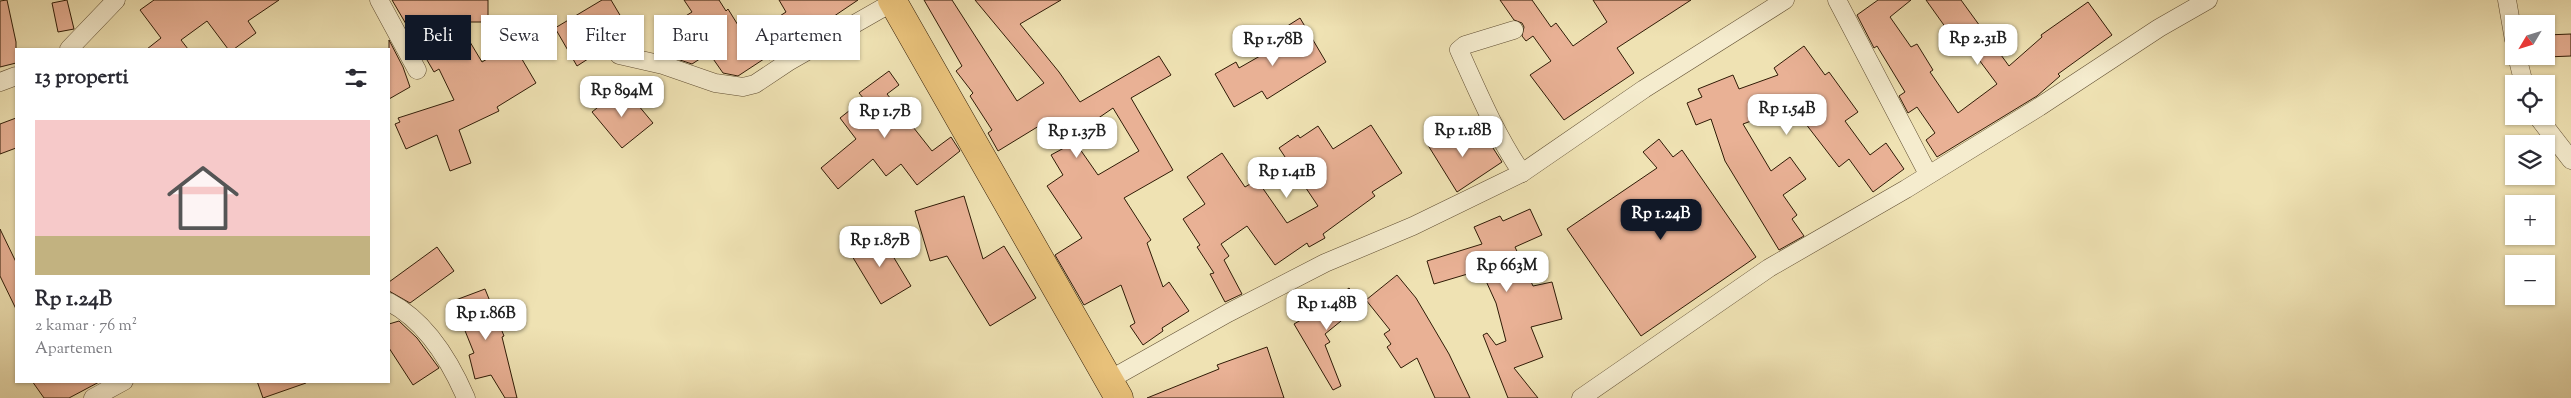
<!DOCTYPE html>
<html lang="id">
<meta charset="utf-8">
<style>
:root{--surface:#fff;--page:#f7f7f7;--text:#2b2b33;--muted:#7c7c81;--line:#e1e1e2;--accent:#111827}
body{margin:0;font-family:"Sorts Mill Goudy",serif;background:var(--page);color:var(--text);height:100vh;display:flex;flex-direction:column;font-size:19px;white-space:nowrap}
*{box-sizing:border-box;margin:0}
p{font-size:16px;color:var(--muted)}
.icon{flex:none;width:28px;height:28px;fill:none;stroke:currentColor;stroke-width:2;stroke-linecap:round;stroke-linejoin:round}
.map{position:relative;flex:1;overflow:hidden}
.drawer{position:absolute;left:15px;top:48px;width:375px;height:335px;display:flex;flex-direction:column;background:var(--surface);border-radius:0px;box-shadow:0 1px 4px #0004}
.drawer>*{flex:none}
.banner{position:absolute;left:405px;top:15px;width:475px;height:45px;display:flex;gap:10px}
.needle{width:32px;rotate:232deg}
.tools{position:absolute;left:2505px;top:15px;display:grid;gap:10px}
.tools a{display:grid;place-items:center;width:50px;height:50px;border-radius:0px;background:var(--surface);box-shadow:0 1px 4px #0004;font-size:25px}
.price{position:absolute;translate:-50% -42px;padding:0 11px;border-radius:10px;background:#fff;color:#222;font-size:16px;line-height:32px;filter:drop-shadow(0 1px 2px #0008)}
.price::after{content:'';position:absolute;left:50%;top:30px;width:15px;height:11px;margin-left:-8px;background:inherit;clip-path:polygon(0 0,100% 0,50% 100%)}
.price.active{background:var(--accent);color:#fff}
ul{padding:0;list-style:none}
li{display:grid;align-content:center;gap:10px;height:265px;padding:0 20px}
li+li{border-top:1px solid var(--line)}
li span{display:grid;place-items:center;height:155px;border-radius:0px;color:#555}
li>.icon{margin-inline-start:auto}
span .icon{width:90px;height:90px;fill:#fffc;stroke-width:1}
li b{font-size:21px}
h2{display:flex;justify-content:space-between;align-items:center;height:60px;padding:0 20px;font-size:21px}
.tag{padding:0 18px;border-radius:0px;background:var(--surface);box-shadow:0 1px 4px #0004;font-size:18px;line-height:45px}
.tag.active{background:var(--accent);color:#fff}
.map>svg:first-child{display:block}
.building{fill:#e9b195;stroke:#2f1b06}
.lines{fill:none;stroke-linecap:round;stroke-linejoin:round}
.street-casing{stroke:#5f4d31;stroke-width:19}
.primary-casing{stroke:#2f1b06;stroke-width:29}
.street{stroke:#f5ecce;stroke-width:18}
.primary{stroke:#e8c17a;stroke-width:28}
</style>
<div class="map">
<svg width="2571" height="398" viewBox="0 0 2571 398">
<rect width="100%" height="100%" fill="#efe2b3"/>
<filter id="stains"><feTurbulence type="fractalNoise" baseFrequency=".004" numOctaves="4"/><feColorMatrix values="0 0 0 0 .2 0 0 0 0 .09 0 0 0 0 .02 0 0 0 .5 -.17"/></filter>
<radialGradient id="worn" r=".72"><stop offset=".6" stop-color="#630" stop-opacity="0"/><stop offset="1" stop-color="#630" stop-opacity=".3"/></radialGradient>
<g class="building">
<path d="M7,0l9,42v21l-16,4v-66z"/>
<path d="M67,0l7,29 -16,3 -6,-29z"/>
<path d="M154,0h125l-31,21 8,12 -22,16h-6l-21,-28 -26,19 7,9h-41l14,-11 -21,-28z"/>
<path d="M392,0h96v22h-30l24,40 31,-18 23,39 -39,24 2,4 -40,19 12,33 -21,8 -13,-36 -31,14 -11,-25 5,-2 -2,-4 56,-18 -15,-31 -5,3z"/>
<path d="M602,0h9l19,32 -53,34 -22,-38z"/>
<path d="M684,0h35l7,11 2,-2 18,29 40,-26 -7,-12h79l-89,60 -2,-3 -29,19 -15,-3 -14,-20 -17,11 -15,-5 -17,-27 32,-20z"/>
<path d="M924,0h28l65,101 27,-18 -69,-83h86l-41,24 39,48 21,30 79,-46 12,19 -40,23 42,72 -49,28 27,42 -4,3 16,44 6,-5 20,29 -27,17 1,3 -20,14 -13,-19 5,-3 -14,-38 -37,20 -29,-50 27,-17 -35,-52 16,-11 -12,-20 24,-13 23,33 41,-24 -26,-43 -48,33 -13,-23 -54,33 -10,-18 4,-3 -22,-34 3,-3 -17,-22 6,-5z"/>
<path d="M1500,0h32l19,27 5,-4 17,23 34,-24 -14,-22h98l-74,48 17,25 -70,47 -34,-45 21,-14 -18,-25 -7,5 -4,-5 2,-9 -2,-4 -8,-3z"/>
<path d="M1878,0h33l-21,17 21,30 6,-3 16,26 -3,2 28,41 39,-29 -35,-47 -6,5 -30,-42h35l48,66 33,-29 -1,-2 47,-33 24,33 -54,39 2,2 -23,20 -100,61 -11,-17 9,-7 -18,-26 -9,6 -9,-17 6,-4 -28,-46 -3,2 -17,-33z"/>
<path d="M1300,18l26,44 -59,37 -5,-8 -28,16 -19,-33 21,-12 3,6 49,-28 -7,-10z"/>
<path d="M2571,34v22l-25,1v-22z"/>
<path d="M389,40l14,27 7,20 -21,12z"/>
<path d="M1804,46l21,29 4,-3 29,40 -13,9 25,34 16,-12 18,26 -31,23 -24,-33 -10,8 -47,-61 -49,18 28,47 19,-14 16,22 -23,16 14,20 -5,4 12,17 -25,14 -54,-89 -14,-42 -15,6 -9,-22 15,-6 -4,-8 35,-14 6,14 39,-14 -4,-7z"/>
<path d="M889,71l10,14 -12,9 45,57 19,-14 9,14 -43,34 -16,-21 -15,12 -13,-17 -35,30 -17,-21 35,-29 -16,-21 24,-19 -5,-6z"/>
<path d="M623,87l30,36 -31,25 -30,-36z"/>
<path d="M16,118v30l-16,6v-30z"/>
<path d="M1371,125l31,48 -30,19 3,4 -52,38 2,4 -16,9 -2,-4 -32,22 -28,-39 -26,18 8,12 -5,4 18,34 -17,8 -15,-28 4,-1 -17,-26 3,-2 -17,-26 22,-15 -18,-27 35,-24 23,34 12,-7 30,43 31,-17 -39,-58 19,-13 2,3 18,-12 15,23z"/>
<path d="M1449,128l13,21 22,-15 18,28 -45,30 -31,-50z"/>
<path d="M1659,139l14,18 9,-7 74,107 -115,79 -74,-107 90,-61 -14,-16z"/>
<path d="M964,196l19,63 21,-13 32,52 -46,28 -43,-70 -17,5 -15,-50z"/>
<path d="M1530,209l12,26 -27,12 18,39 19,-4 10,37 -31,8 12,30 -29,11 24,30h-30l-25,-63 4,-2 9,12 10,-4 -10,-38 -15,-33 -47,14 -7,-23 55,-17 -8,-17 26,-11 3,5z"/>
<path d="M0,229l16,33v47l-16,-33z"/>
<path d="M879,233l32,53 -30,18 -32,-53z"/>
<path d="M437,247l17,24 -44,32 -21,-12v-9z"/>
<path d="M1397,275l19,23 33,56 21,44h-35l-18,-40 -16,10 -14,-21 4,-3 -7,-10 6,-4 -24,-30z"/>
<path d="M1349,288l13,16 -37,30 5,8 -5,3 16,41 -8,4 -39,-66 19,-11 1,2z"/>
<path d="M485,289l19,47 -2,1 15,61h-12l-14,-23 -16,4 -6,-24 5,-2 -21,-52z"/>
<path d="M399,321l18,17 22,30 -26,17 -24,-37v-24z"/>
<path d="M1267,347l17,51h-137l72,-29 -2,-4z"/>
<path d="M32,381h69l-32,17h-25z"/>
<path d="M257,381h49v2l-43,15z"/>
</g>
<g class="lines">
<defs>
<g id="street">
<path d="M379,0l38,70"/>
<path d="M1837,0l91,174"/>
<path d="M2507,0l7,40"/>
<path d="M1514,30l-49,15 -6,5c19,42 37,85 63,123"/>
<path d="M69,49l47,-49"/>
<path d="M619,55l44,10 52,18 28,4 12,-3 33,-22 105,-60"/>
<path d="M2517,56l7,28"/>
<path d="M0,82l16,-6"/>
<path d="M2537,116l34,44"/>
<path d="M389,302c37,19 61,59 77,96"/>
<path d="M1109,380l119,-67 97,-50 88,-37 109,-53 122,-84 141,-89"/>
<path d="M93,398l31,-17"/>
<path d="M1581,398l188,-130 137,-79 133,-82 120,-79 49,-28"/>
</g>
<path id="primary" d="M892,0l227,398"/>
</defs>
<use href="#street" class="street-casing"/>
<use href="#primary" class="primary-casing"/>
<use href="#street" class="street"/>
<use href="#primary" class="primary"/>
</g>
<rect width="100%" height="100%" filter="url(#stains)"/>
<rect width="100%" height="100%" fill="url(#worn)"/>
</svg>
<div class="tools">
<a><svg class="needle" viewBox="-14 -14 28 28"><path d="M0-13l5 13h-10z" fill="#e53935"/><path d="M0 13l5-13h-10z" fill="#7c7c81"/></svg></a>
<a><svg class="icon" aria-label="locate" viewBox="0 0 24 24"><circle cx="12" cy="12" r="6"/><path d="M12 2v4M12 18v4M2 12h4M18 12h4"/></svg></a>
<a><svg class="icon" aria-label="layers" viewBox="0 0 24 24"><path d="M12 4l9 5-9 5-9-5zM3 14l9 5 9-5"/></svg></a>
<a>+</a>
<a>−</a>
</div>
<b class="price" style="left:1978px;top:66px">Rp 2.31B</b>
<b class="price" style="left:1273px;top:67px">Rp 1.78B</b>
<b class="price" style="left:622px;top:118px">Rp 894M</b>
<b class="price" style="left:1787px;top:136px">Rp 1.54B</b>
<b class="price" style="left:885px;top:139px">Rp 1.7B</b>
<b class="price" style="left:1463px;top:158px">Rp 1.18B</b>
<b class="price" style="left:1077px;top:159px">Rp 1.37B</b>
<b class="price" style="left:1287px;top:199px">Rp 1.41B</b>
<b class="price active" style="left:1661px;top:241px">Rp 1.24B</b>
<b class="price" style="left:880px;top:268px">Rp 1.87B</b>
<b class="price" style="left:1507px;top:293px">Rp 663M</b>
<b class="price" style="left:1327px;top:331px">Rp 1.48B</b>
<b class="price" style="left:486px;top:341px">Rp 1.86B</b>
<div class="banner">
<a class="tag active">Beli</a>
<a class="tag">Sewa</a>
<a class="tag">Filter</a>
<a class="tag">Baru</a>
<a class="tag">Apartemen</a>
</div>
<section class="drawer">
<h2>13 properti<svg class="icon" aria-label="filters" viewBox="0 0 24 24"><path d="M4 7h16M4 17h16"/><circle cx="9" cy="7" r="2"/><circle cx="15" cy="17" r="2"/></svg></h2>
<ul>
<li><span style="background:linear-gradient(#f6c9c9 75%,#c2b280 0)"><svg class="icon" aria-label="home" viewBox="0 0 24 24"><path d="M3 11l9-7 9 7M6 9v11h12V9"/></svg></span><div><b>Rp 1.24B</b><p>2 kamar · 76 m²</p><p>Apartemen</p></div></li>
</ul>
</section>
</div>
